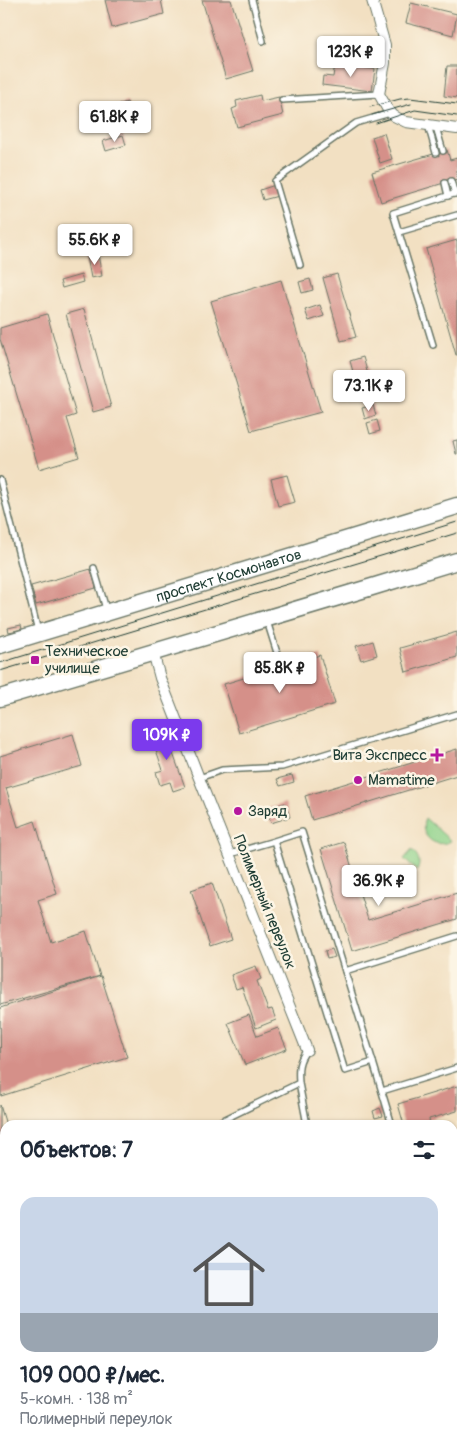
<!DOCTYPE html>
<html lang="ru">
<meta charset="utf-8">
<style>
:root{--surface:#fff;--page:#f2f2f3;--text:#1f2937;--muted:#747a83;--line:#e0e1e3;--accent:#7c3aed}
body{margin:0;font-family:Pangolin,sans-serif;background:var(--page);color:var(--text);height:100vh;display:flex;flex-direction:column;font-size:19px;white-space:nowrap}
*{box-sizing:border-box;margin:0}
p{font-size:16px;color:var(--muted)}
.icon{flex:none;width:28px;height:28px;fill:none;stroke:currentColor;stroke-width:2;stroke-linecap:round;stroke-linejoin:round}
.map{position:relative;flex:1;overflow:hidden}
.panel{position:absolute;left:0px;top:1120px;width:458px;height:336px;display:flex;flex-direction:column;background:var(--surface);border-radius:15px 15px 0 0;box-shadow:0 1px 4px #0004}
.panel>*{flex:none}
.price{position:absolute;translate:-50% -42px;padding:0 11px;border-radius:5px;background:#fff;color:#222;font-size:16px;line-height:32px;filter:drop-shadow(0 1px 2px #0008)}
.price::after{content:'';position:absolute;left:50%;top:30px;width:15px;height:11px;margin-left:-8px;background:inherit;clip-path:polygon(0 0,100% 0,50% 100%)}
.price.on{background:var(--accent);color:#fff}
ul{padding:0;list-style:none}
li{display:grid;align-content:center;gap:10px;height:265px;padding:0 20px}
li+li{border-top:1px solid var(--line)}
li span{display:grid;place-items:center;height:155px;border-radius:15px;color:#555}
li>.icon{margin-inline-start:auto}
span .icon{width:90px;height:90px;fill:#fffc;stroke-width:1}
li b{font-size:21px}
h2{display:flex;justify-content:space-between;align-items:center;height:60px;padding:0 20px;font-size:21px}
.map>svg:first-child{display:block}
.green{fill:#91d38c;stroke:#588860}
.building{fill:#d59089}
.lines{fill:none;stroke-linecap:round;stroke-linejoin:round}
.lane-casing{stroke:#697666;stroke-width:8}
.street-casing{stroke:#697666;stroke-width:12}
.primary-casing{stroke:#697666;stroke-width:19}
.lane{stroke:#fff;stroke-width:5}
.street{stroke:#fff;stroke-width:10}
.primary{stroke:#fff;stroke-width:16}
.tram{stroke:#1f3d34;stroke-width:1}
.rail-casing{stroke:#1f3d34;stroke-width:5}
.rail{stroke:#fcf5e5;stroke-width:3;stroke-dasharray:9;stroke-linecap:butt}
.poi-dot{fill:#b5179e;stroke:#fcf5e5;stroke-width:2}
.labels{text-anchor:middle;stroke-width:5;stroke-linejoin:round;paint-order:stroke}
.street-label{font-size:15px;fill:#1f3d34;stroke:#fcf5e5}
.poi-label{font-size:15px;fill:#1f3d34;stroke:#fcf5e5;text-anchor:start}
</style>
<div class="map">
<svg width="457" height="1456" viewBox="0 0 457 1456">
<rect width="100%" height="100%" fill="#fcf5e5"/>
<filter id="ink" filterUnits="userSpaceOnUse"><feTurbulence type="fractalNoise" baseFrequency=".02" numOctaves="2"/><feDisplacementMap in="SourceGraphic" scale="10" xChannelSelector="R" yChannelSelector="G"/><feConvolveMatrix kernelMatrix="1 2 1 2 8 2 1 2 1" color-interpolation-filters="sRGB"/></filter>
<filter id="wash" filterUnits="userSpaceOnUse"><feTurbulence type="fractalNoise" baseFrequency=".0096" numOctaves="4" result="noise"/><feDisplacementMap in="SourceGraphic" scale="20" xChannelSelector="R" yChannelSelector="G"/><feGaussianBlur stdDeviation="1.12" result="paint"/><feColorMatrix in="noise" values="0 0 0 0 0 0 0 0 0 0 0 0 0 0 0 0 0 1.4 0 .05"/><feComposite in="paint" operator="in"/></filter>
<g filter="url(#wash)">
<rect width="100%" height="100%" fill="#f2e0c2"/>
<g class="green">
<path d="M425,818l26,23c-16,9 -33,-6 -26,-23z"/>
<path d="M412,850c7,6 9,13 5,21l-13,-12z"/>
</g>
<g id="blocks">
<g class="building">
<path d="M105,0h56l3,14 -52,14z"/>
<path d="M202,0h29l22,71 -27,8z"/>
<path d="M411,3l46,11 -4,21 -47,-12z"/>
<path d="M335,64l40,5 -3,22 -50,-6 1,-9 10,1z"/>
<path d="M447,66h10v32l-13,-2z"/>
<path d="M260,95l1,6 18,-4 4,18 -46,12 -5,-18 5,-2 -1,-6z"/>
<path d="M127,102l5,14 -34,10 -4,-13z"/>
<path d="M384,133l8,26 -12,4 -8,-26z"/>
<path d="M123,135l3,10 -20,6 -3,-10z"/>
<path d="M447,150l3,10 7,-2v21l-76,23 -9,-30z"/>
<path d="M275,185l3,11 -15,4 -3,-10z"/>
<path d="M457,240v115h-1l-30,-106z"/>
<path d="M98,255l4,21 -11,2 -4,-21z"/>
<path d="M337,274l19,63 -15,4 -18,-63z"/>
<path d="M81,275l2,7 -21,6 -2,-7z"/>
<path d="M310,279l3,11 -11,3 -3,-11z"/>
<path d="M281,280l40,132 -70,19 -40,-130z"/>
<path d="M320,305l4,11 -15,5 -4,-11z"/>
<path d="M84,309l27,98 -18,5 -27,-98z"/>
<path d="M47,314l29,101 -9,3 12,39 -40,12 -39,-130v-11z"/>
<path d="M363,357l9,32 -13,4 -9,-32z"/>
<path d="M373,405l3,10 -11,4 -3,-11z"/>
<path d="M377,420l3,11 -10,3 -3,-11z"/>
<path d="M457,440v14h-1l-3,-13z"/>
<path d="M287,475l8,27 -17,4 -7,-27z"/>
<path d="M91,569l5,19 -60,17 -5,-19z"/>
<path d="M21,625l1,4 -13,3 -1,-4z"/>
<path d="M457,632v25l-51,15 -6,-24z"/>
<path d="M373,641l4,14 -16,5 -5,-14z"/>
<path d="M320,655l15,49 -96,29 -15,-49z"/>
<path d="M164,728l21,59 -12,4 -3,-9 -10,3 -4,-13 7,-2 -13,-37z"/>
<path d="M73,734l9,32 -76,22 12,39 17,-6 22,73 -19,6 13,42 35,-11 14,45 -100,29v-249z"/>
<path d="M457,749v26l-145,45 -7,-24z"/>
<path d="M292,775l2,7 -14,4 -3,-7z"/>
<path d="M285,803l5,14 -19,6 -5,-14z"/>
<path d="M344,842l24,78 89,-27v26l-105,32 -31,-102z"/>
<path d="M212,883l19,56 -21,7 -19,-56z"/>
<path d="M332,949l3,8 -8,2 -2,-8z"/>
<path d="M256,966l5,13 -4,2 11,29 4,-1 4,11 -20,8 -14,-41 -6,2 -5,-14z"/>
<path d="M101,976l26,81 -126,39 -1,-88z"/>
<path d="M249,1015l8,21 21,-8 9,21 -42,16 -17,-42z"/>
<path d="M457,1086v25l-28,8 1,6h-26l-6,-21z"/>
<path d="M0,1105l6,20h-1v22l-5,2z"/>
<path d="M380,1108l3,8 -8,2 -2,-7z"/>
<path d="M457,1228v26l-5,1v-26z"/>
<path d="M5,1297v154h130l2,5h-137v-157z"/>
<path d="M181,1451h62l-12,5h-48z"/>
<path d="M333,1451l1,5h-15l-1,-4z"/>
</g>
</g>
</g>
<g filter="url(#ink)">
<use href="#blocks" fill-opacity="0" stroke="#697666" stroke-width="1"/>
<g class="lines">
<defs>
<g id="lane">
<path d="M252,0l11,41"/>
<path d="M282,100l97,-6"/>
<path d="M428,125l8,28"/>
<path d="M436,127l7,24"/>
<path d="M451,181l4,13"/>
<path d="M445,183l3,13"/>
<path d="M399,232l58,-17"/>
<path d="M300,265l-25,-84 81,-58 34,-10"/>
<path d="M433,345l-40,-132 64,-20"/>
<path d="M0,480l38,151"/>
<path d="M94,568l12,41"/>
<path d="M267,621l11,35"/>
<path d="M199,778l23,-8 60,-3 175,-53"/>
<path d="M230,854l44,-13 71,230 28,-9 -71,-230 -28,9"/>
<path d="M345,971l112,-35"/>
<path d="M373,1062l19,63"/>
<path d="M299,1083l8,42"/>
<path d="M382,1091l75,-23"/>
<path d="M213,1125l86,-42c-1,-14 -1,-22 8,-33"/>
<path d="M452,1274l5,-1"/>
<path d="M0,1285l5,-2"/>
<path d="M371,1451l12,5"/>
<path d="M293,1456l6,-5"/>
</g>
<g id="street">
<path d="M372,0l13,45v18l-6,31 9,16 6,6 12,6 51,7"/>
<path d="M153,652l7,26 39,100 108,272"/>
</g>
<g id="primary">
<path id="s1" d="M0,645l457,-139"/>
<path d="M0,698c152,-46 305,-90 457,-137"/>
</g>
</defs>
<use href="#lane" class="lane-casing"/>
<use href="#street" class="street-casing"/>
<use href="#primary" class="primary-casing"/>
<use href="#lane" class="lane"/>
<use href="#street" class="street"/>
<use href="#primary" class="primary"/>
<g class="tram">
<path d="M370,107l30,-8 10,-1 47,6"/>
<path d="M372,115l39,-11"/>
<path d="M376,123l39,-13 42,6"/>
<path d="M0,663l457,-141"/>
<path d="M0,671l457,-138"/>
</g>
<defs>
<g id="rail">
<path d="M0,1170l5,15"/>
<path d="M152,1451l6,5"/>
</g>
</defs>
<use href="#rail" class="rail-casing"/>
<use href="#rail" class="rail"/>
</g>
</g>
<g class="poi-dot">
<rect x="30" y="655" width="10" height="10" rx="2.5"/>
<path d="M434.5 747.5h5v5h5v5h-5v5h-5v-5h-5v-5h5z"/>
<circle cx="358" cy="780" r="5"/>
<circle cx="238" cy="811" r="5"/>
</g>
<g class="labels">
<g class="street-label">
<text dy="5" stroke="none"><textPath href="#s1" startOffset="239">проспект Космонавтов</textPath></text>
<text transform="translate(265 902) rotate(68)" y="5">Полимерный переулок</text>
</g>
<g class="poi-label">
<text x="45" y="656">Техническое<tspan x="45" dy="17">училище</tspan></text>
<text x="427" y="760" text-anchor="end">Вита Экспресс</text>
<text x="368" y="785">Mamatime</text>
<text x="248" y="816">Заряд</text>
</g>
</g>
</svg>
<b class="price" style="left:351px;top:78px">123K ₽</b>
<b class="price" style="left:115px;top:143px">61.8K ₽</b>
<b class="price" style="left:95px;top:266px">55.6K ₽</b>
<b class="price" style="left:369px;top:412px">73.1K ₽</b>
<b class="price" style="left:280px;top:694px">85.8K ₽</b>
<b class="price on" style="left:167px;top:761px">109K ₽</b>
<b class="price" style="left:379px;top:907px">36.9K ₽</b>
<section class="panel">
<h2>Объектов: 7<svg class="icon" aria-label="filters" viewBox="0 0 24 24"><path d="M4 7h16M4 17h16"/><circle cx="9" cy="7" r="2"/><circle cx="15" cy="17" r="2"/></svg></h2>
<ul>
<li><span style="background:linear-gradient(#c9d6e8 75%,#9aa5b1 0)"><svg class="icon" aria-label="home" viewBox="0 0 24 24"><path d="M3 11l9-7 9 7M6 9v11h12V9"/></svg></span><div><b>109 000 ₽/мес.</b><p>5-комн. · 138 m²</p><p>Полимерный переулок</p></div></li>
</ul>
</section>
</div>
